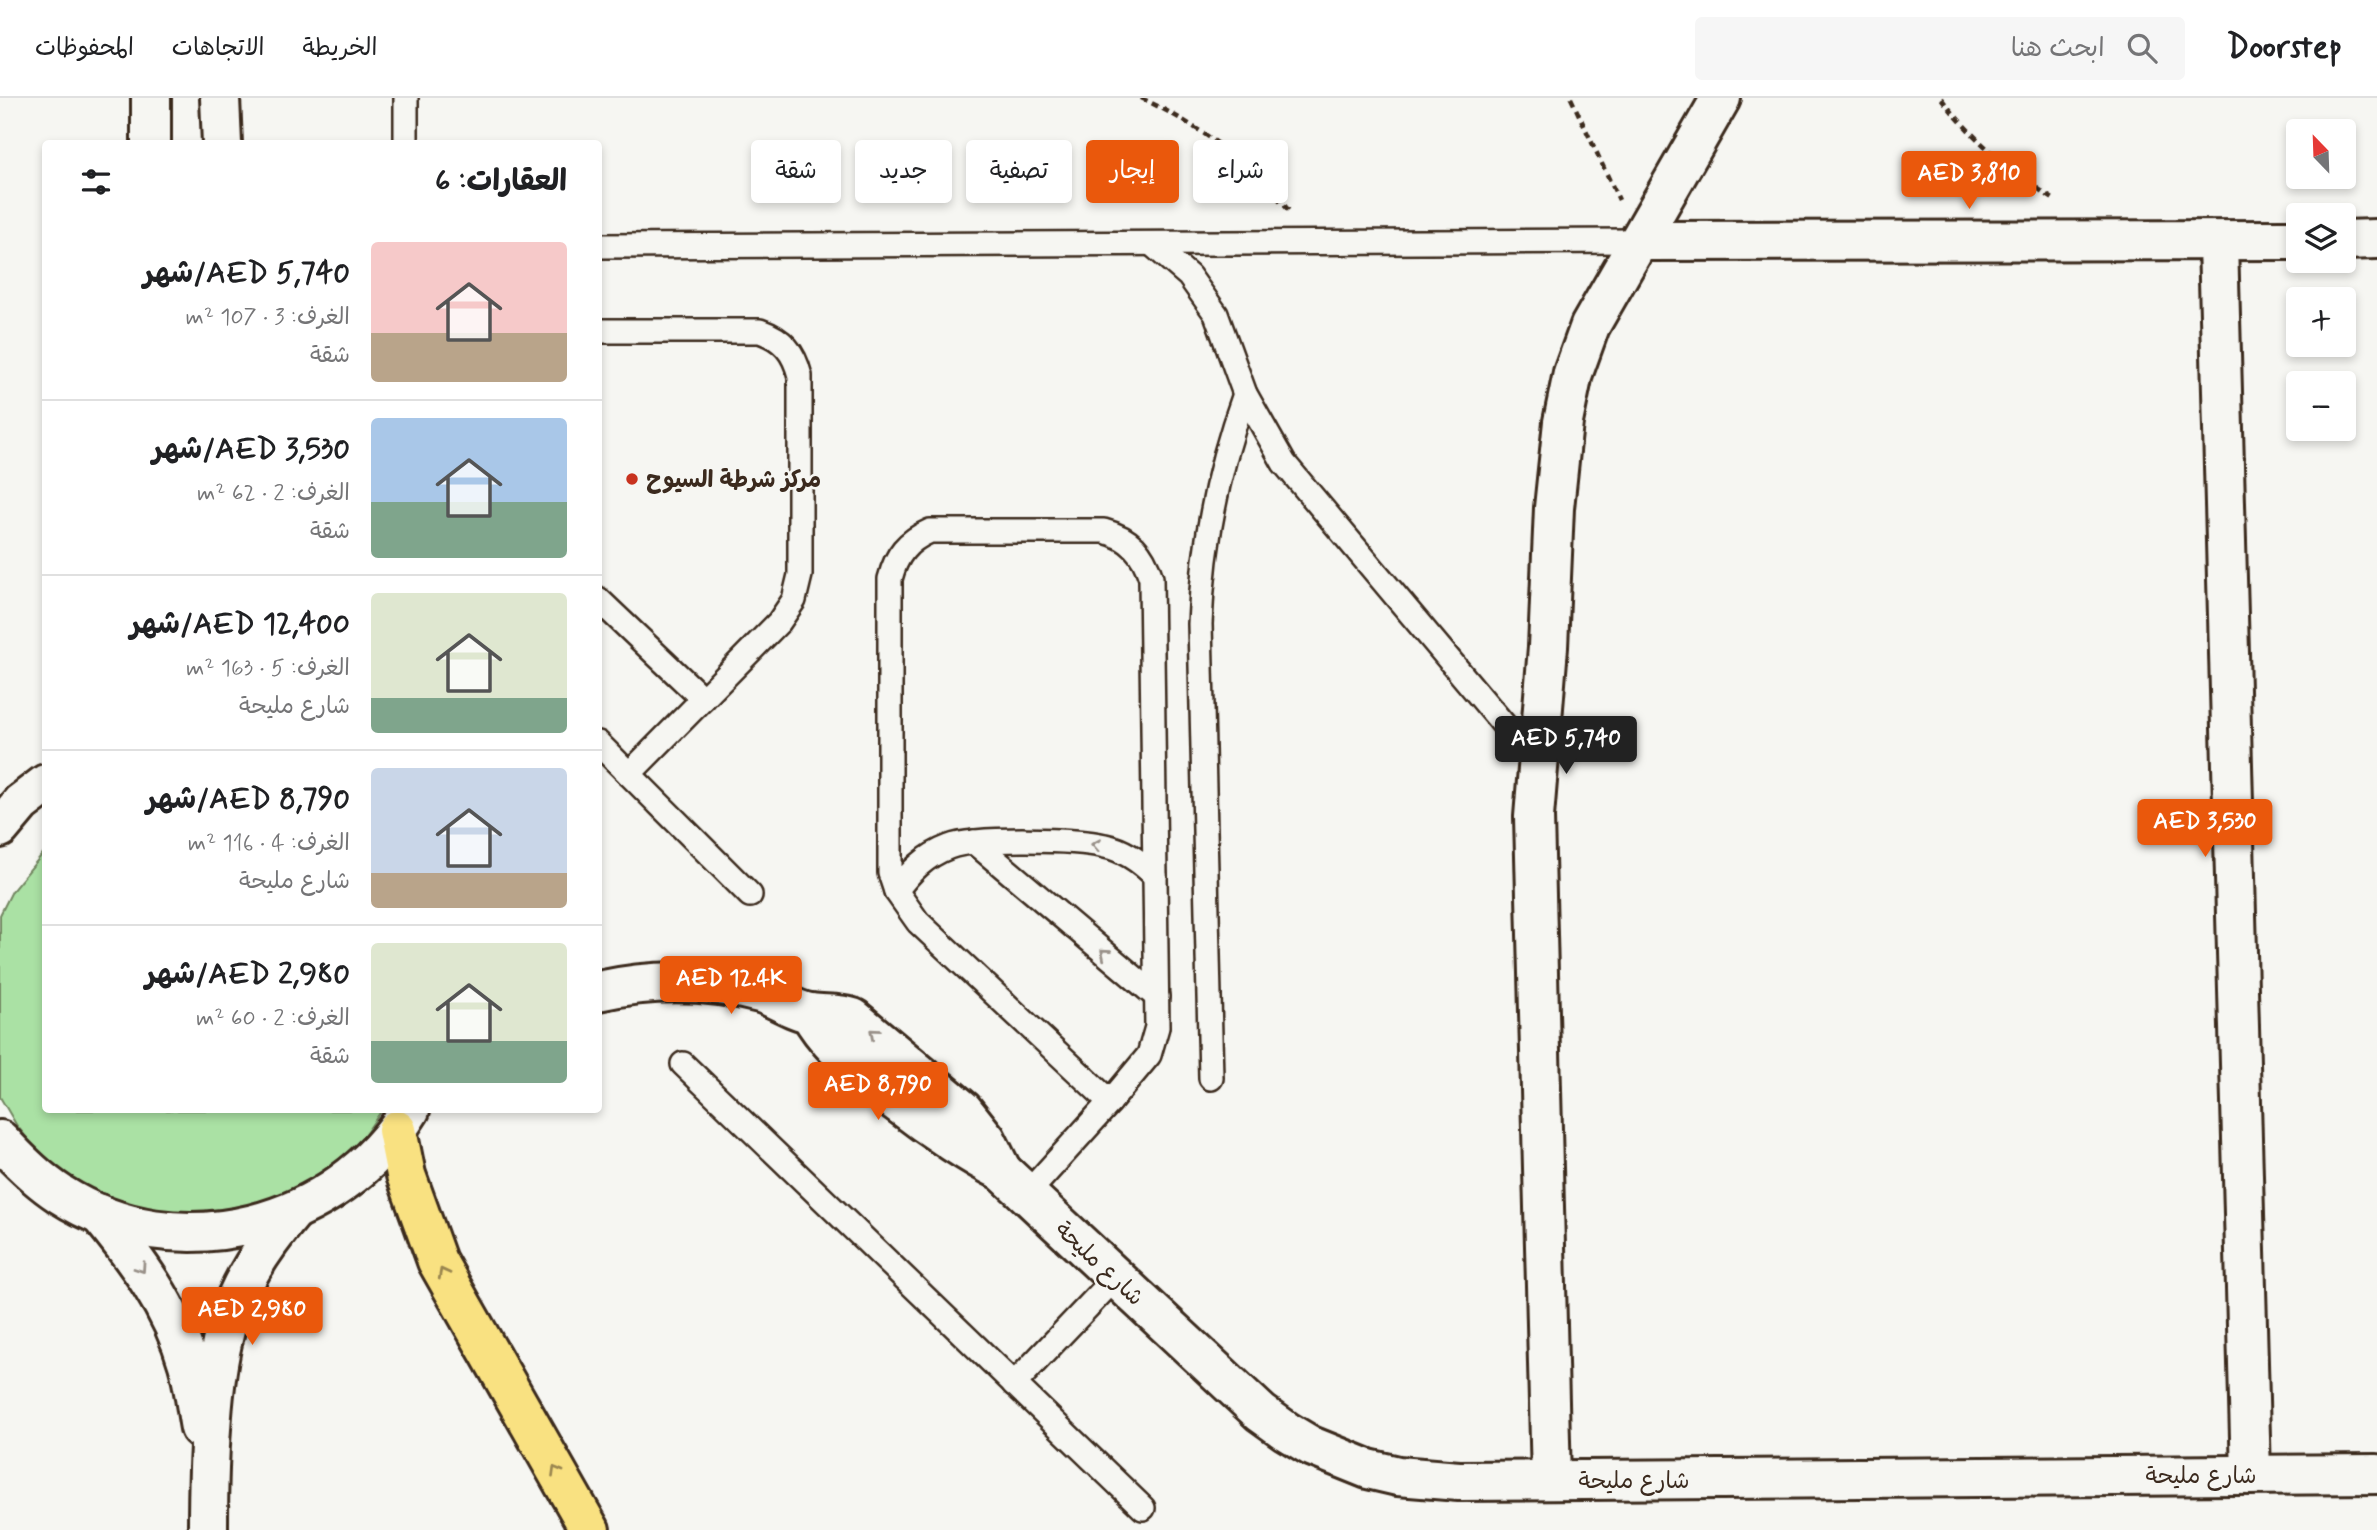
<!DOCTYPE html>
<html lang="ar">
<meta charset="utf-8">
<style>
:root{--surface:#fff;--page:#f6f6f6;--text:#202124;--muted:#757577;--line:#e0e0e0;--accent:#ea580c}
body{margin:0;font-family:Mynerve,"Playpen Sans Arabic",sans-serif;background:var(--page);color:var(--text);direction:rtl;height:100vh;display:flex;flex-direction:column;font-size:26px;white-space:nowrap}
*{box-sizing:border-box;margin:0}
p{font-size:23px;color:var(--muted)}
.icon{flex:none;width:38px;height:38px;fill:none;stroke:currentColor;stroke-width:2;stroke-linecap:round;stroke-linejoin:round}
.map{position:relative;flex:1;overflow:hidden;direction:ltr}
.panel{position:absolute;left:42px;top:42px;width:560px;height:973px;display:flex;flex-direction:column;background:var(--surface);border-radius:7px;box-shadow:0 4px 10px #0003;direction:rtl}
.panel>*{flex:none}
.guide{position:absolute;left:623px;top:42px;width:665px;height:63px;direction:rtl;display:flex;gap:14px}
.needle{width:46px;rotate:337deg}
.tools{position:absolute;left:2286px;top:21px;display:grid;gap:14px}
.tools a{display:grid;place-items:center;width:70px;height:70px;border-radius:7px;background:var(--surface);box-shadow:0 4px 10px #0003;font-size:35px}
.price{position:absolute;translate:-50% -60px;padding:0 16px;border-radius:7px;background:var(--accent);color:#fff;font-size:23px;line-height:46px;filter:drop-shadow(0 2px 4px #0008)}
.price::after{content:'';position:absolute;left:50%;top:42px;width:21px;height:16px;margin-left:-10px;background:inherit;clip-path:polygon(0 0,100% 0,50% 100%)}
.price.active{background:#222;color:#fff}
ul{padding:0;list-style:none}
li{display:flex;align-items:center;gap:21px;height:175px;padding:0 35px}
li+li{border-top:2px solid var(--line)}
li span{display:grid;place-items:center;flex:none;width:196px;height:140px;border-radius:7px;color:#555}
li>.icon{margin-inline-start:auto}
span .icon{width:84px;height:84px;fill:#fffc;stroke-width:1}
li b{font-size:30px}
h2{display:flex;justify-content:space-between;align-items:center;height:84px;padding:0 35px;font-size:30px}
.tag{padding:0 24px;border-radius:7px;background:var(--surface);box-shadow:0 4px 10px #0003;font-size:24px;line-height:63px}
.tag.active{background:var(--accent);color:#fff}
header{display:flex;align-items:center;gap:42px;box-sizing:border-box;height:98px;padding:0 35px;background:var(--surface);border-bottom:2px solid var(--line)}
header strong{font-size:33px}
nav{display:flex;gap:38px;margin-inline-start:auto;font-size:24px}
.search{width:490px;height:63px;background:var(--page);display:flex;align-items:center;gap:18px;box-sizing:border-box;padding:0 24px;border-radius:7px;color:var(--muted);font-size:26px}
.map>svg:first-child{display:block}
.green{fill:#aae1a4;stroke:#728661;stroke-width:2}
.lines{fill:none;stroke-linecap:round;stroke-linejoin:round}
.service-casing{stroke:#3b2a1e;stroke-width:28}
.minor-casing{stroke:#3b2a1e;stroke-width:44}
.tertiary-casing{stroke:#3b2a1e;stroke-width:44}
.motorway-casing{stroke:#3b2a1e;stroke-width:44}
.path{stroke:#3b2a1e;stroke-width:4.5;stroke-dasharray:7 5;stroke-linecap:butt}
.service{stroke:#f6f6f2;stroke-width:23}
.minor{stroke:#f6f6f2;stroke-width:38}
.tertiary{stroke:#f6f6f2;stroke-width:38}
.motorway{stroke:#f9e181;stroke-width:38}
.oneway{stroke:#989088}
.oneway2{stroke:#9a8650}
.poi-dot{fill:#c8321e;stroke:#f6f6f2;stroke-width:2.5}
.labels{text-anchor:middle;stroke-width:5;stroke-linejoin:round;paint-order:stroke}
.poi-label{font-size:23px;font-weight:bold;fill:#3b2a1e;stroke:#f6f6f2;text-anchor:start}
.street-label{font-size:23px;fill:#3b2a1e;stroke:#f6f6f2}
</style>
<header>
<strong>Doorstep</strong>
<div class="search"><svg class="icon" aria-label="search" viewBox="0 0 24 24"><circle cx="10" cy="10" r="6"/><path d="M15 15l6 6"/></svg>ابحث هنا</div>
<nav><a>الخريطة</a><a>الاتجاهات</a><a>المحفوظات</a></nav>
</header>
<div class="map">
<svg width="2377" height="1432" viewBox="0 0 2377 1432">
<rect width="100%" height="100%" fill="#f6f6f2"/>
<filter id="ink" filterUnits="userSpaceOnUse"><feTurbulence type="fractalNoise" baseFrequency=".0143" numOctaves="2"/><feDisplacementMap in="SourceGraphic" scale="14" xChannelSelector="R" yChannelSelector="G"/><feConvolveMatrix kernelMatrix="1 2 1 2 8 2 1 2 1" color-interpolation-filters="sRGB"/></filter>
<g filter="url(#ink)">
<path class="green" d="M45,753l1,259h336l-25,36 -55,45 -67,25 -105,-7 -64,-32 -26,-23 -23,-28 -17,-29v-182l12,-24z"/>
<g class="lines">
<defs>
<g id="service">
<path d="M406,0v46"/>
<path d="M1153,147l36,31 27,38 29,80 39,69 252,300"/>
<path d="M598,148l1042,-5"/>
<path d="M598,233h162c23,8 34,21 40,45v199l-6,25 -15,22 -150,152"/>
<path d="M930,433h174c26,7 39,21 47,47l6,449 -8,28 -39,47 -192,-180 -22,-31 -6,-18v-294c6,-24 17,-38 40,-48z"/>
<path d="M598,501l105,100"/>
<path d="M598,645l152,152"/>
<path d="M974,744l183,155"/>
<path d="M896,793c14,-19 29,-35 53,-44 27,-10 127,-8 156,-1 20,4 36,16 50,30"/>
<path d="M683,966l460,444"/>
<path d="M1211,980l-11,-454c3,-81 17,-154 45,-230"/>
<path d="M1027,1096l83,-92"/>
<path d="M1014,1286l102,-107"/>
</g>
<g id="minor">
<path d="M2343,142l34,-1"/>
<path d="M1640,143l658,-1"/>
<path d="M2218,144l33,1233"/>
<path d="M1551,1382l-17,-663 14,-170 6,-139 9,-86 10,-49 17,-47 131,-228"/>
</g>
<g id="tertiary">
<path d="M151,0v46"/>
<path d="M220,0l2,46"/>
<path d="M0,730l21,-25 25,-19"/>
<path d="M598,893c55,-12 108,-12 162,2 17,5 34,18 51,20 15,2 27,0 42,5l110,92 23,29 16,32"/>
<path d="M810,915c27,52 139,132 192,158l259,242 25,18 25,15 57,23 30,7 61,5 918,-7"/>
<path d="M0,1042c18,20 37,39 60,54 118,76 278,33 350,-84"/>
<path d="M99,1116c37,45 73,93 89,150 6,20 8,43 12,64"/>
<path d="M208,1432c0,-60 2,-150 19,-207 13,-42 37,-77 65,-110"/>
</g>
<path id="motorway" d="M397,1032l9,45 31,86 153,269"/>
</defs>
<use href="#service" class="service-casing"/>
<use href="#minor" class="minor-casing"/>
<use href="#tertiary" class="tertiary-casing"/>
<use href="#motorway" class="motorway-casing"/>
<g class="path">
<path d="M1141,0c58,27 109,65 149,114"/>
<path d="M1571,0l48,102"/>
<path d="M1941,0c32,42 71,74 115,103"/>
</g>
<use href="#service" class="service"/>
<use href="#minor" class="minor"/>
<use href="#tertiary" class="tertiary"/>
<use href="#motorway" class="motorway"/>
</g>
<defs><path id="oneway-chevron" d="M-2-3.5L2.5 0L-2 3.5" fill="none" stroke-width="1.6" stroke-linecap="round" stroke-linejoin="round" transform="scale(1.75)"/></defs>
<g class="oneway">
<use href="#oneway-chevron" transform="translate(1096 747) rotate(-170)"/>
<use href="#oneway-chevron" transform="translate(1105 855) rotate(-140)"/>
<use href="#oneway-chevron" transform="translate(874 935) rotate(-139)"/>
<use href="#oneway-chevron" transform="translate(141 1170) rotate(56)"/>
</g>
<g class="oneway2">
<use href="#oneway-chevron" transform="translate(443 1175) rotate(-118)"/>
<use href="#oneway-chevron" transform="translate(556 1373) rotate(-120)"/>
</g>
</g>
<circle class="poi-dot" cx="632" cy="381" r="7"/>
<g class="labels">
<g class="poi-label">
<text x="646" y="389">مركز شرطة السيوح</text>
</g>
<g class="street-label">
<text transform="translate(1100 1165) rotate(43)" y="8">شارع مليحة</text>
<text x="2201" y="1385">شارع مليحة</text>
<text x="1634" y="1390">شارع مليحة</text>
</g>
</g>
</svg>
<div class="tools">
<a><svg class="needle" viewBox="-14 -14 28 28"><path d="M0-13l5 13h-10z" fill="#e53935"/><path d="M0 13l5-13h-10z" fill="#757577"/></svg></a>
<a><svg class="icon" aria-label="layers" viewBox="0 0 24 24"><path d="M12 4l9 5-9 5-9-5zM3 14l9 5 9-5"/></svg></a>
<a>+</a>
<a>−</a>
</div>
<b class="price" style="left:1969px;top:113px">AED 3,810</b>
<b class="price active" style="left:1566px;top:678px">AED 5,740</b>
<b class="price" style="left:2205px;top:761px">AED 3,530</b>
<b class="price" style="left:731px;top:918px">AED 12.4K</b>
<b class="price" style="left:878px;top:1024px">AED 8,790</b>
<b class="price" style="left:252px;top:1249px">AED 2,980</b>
<div class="guide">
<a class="tag">شراء</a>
<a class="tag active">إيجار</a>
<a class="tag">تصفية</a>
<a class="tag">جديد</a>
<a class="tag">شقة</a>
</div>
<section class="panel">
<h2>العقارات: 6<svg class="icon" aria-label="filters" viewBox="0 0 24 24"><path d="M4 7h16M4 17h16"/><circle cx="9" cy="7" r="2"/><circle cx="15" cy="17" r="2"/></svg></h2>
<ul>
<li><span style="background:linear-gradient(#f6c9c9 65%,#b9a48a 0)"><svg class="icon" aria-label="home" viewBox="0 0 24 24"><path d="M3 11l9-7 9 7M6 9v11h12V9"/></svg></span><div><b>AED 5,740/شهر</b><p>الغرف: 3 · 107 m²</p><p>شقة</p></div></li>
<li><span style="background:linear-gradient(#a9c7e8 60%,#7fa58c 0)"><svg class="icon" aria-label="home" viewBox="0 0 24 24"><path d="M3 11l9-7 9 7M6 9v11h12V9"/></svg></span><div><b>AED 3,530/شهر</b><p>الغرف: 2 · 62 m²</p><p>شقة</p></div></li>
<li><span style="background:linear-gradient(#dfe7d0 75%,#7fa58c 0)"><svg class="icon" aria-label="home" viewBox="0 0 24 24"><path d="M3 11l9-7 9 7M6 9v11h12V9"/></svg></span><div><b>AED 12,400/شهر</b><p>الغرف: 5 · 163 m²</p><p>شارع مليحة</p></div></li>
<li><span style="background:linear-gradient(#c9d6e8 75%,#b9a48a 0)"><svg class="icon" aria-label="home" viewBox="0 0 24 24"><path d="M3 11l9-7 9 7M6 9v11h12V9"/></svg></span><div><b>AED 8,790/شهر</b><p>الغرف: 4 · 116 m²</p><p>شارع مليحة</p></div></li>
<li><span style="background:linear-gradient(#dfe7d0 70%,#7fa58c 0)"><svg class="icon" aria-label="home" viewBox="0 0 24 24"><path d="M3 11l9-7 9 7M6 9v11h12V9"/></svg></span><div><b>AED 2,980/شهر</b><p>الغرف: 2 · 60 m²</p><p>شقة</p></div></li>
</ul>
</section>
</div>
